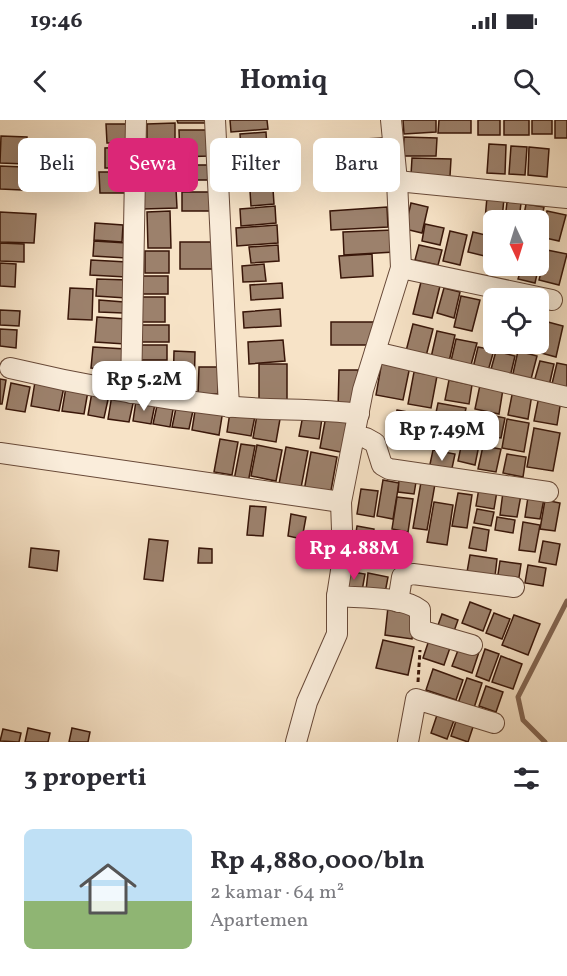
<!DOCTYPE html>
<html lang="id">
<meta charset="utf-8">
<style>
:root{--surface:#fff;--page:#f2f2f3;--text:#2b2b33;--muted:#7c7c81;--accent:#db2777}
body{margin:0;font-family:Vollkorn,serif;background:var(--page);color:var(--text);height:100vh;display:flex;flex-direction:column;font-size:22px;white-space:nowrap}
*{box-sizing:border-box;margin:0}
p{font-size:20px;color:var(--muted)}
.icon{flex:none;width:33px;height:33px;fill:none;stroke:currentColor;stroke-width:2;stroke-linecap:round;stroke-linejoin:round}
.map{position:relative;height:622px;overflow:hidden}
.side{display:flex;flex-direction:column;background:var(--surface);flex:1}
.side>*{flex:none}
.top-card{position:absolute;left:18px;top:18px;width:531px;height:54px;display:flex;gap:12px}
.needle{width:39px;rotate:176deg}
.fabs{position:absolute;left:483px;top:90px;display:grid;gap:12px}
.fabs a{display:grid;place-items:center;width:66px;height:66px;border-radius:9px;background:var(--surface);box-shadow:0 6px 24px #0002;font-size:30px}
.price{position:absolute;translate:-50% -51px;padding:0 14px;border-radius:12px;background:#fff;color:#222;font-size:20px;line-height:39px;filter:drop-shadow(0 2px 3px #0008)}
.price::after{content:'';position:absolute;left:50%;top:36px;width:18px;height:14px;margin-left:-9px;background:inherit;clip-path:polygon(0 0,100% 0,50% 100%)}
.price.selected{background:var(--accent);color:#fff}
ul{padding:0;list-style:none}
li{display:flex;align-items:center;gap:18px;height:150px;padding:0 24px}
li span{display:grid;place-items:center;flex:none;width:168px;height:120px;border-radius:9px;color:#555}
li>.icon{margin-inline-start:auto}
span .icon{width:72px;height:72px;fill:#fffc;stroke-width:1}
li b{font-size:26px}
h2{display:flex;justify-content:space-between;align-items:center;height:72px;padding:0 24px;font-size:26px}
.tag{padding:0 21px;border-radius:9px;background:var(--surface);box-shadow:0 6px 24px #0002;font-size:21px;line-height:54px}
.tag.selected{background:var(--accent);color:#fff}
.status{display:flex;justify-content:space-between;align-items:center;height:42px;padding:0 30px;background:var(--surface);direction:ltr}
.status svg{height:16px;fill:currentColor}
header{display:flex;justify-content:space-between;align-items:center;height:78px;padding:0 24px;background:var(--surface);font-size:27px;font-weight:700}
.map>svg:first-child{display:block}
.lines{fill:none;stroke-linecap:round;stroke-linejoin:round}
.stream{stroke:#846754;stroke-width:5}
.building{fill:#9c816c;stroke:#391609;stroke-width:1.5}
.minor-casing{stroke:#684938;stroke-width:22}
.path{stroke:#391609;stroke-width:3;stroke-dasharray:4.5 3;stroke-linecap:butt}
.minor{stroke:#faeddb;stroke-width:20}
</style>
<div class="status"><b>19:46</b><svg viewBox="0 0 49 12"><path d="M0 12V9h3v3zM5 12V6h3v6zM10 12V3h3v9zM15 12V0h3v12zM26 1h20v11H26zM47 4h2v5h-2z"/></svg></div>
<header><svg class="icon" aria-label="back" viewBox="0 0 24 24"><path d="M15 5l-7 7 7 7"/></svg>Homiq<svg class="icon" aria-label="search" viewBox="0 0 24 24"><circle cx="10" cy="10" r="6"/><path d="M15 15l6 6"/></svg></header>
<div class="map">
<svg width="567" height="622" viewBox="0 0 567 622">
<rect width="100%" height="100%" fill="#f7e3c7"/>
<filter id="stains"><feTurbulence type="fractalNoise" baseFrequency=".00333" numOctaves="4"/><feColorMatrix values="0 0 0 0 .2 0 0 0 0 .09 0 0 0 0 .02 0 0 0 .5 -.17"/></filter>
<radialGradient id="worn" r=".72"><stop offset=".6" stop-color="#630" stop-opacity="0"/><stop offset="1" stop-color="#630" stop-opacity=".3"/></radialGradient>
<g class="lines">
<path class="stream" d="M545,622l-22,-22 -5,-23 49,-96"/>
</g>
<g class="building">
<path d="M177,0h31v3h-30z"/>
<path d="M230,0h37l1,9 -37,3z"/>
<path d="M403,0h33v12l-32,2z"/>
<path d="M439,0h32v13h-33z"/>
<rect x="478" y="0" width="22" height="15"/>
<rect x="504" y="0" width="25" height="15"/>
<rect x="532" y="0" width="20" height="14"/>
<rect x="555" y="0" width="12" height="18"/>
<path d="M175,3v19l-28,1v-19z"/>
<path d="M106,4h28v19h-27z"/>
<path d="M179,10h29v26l-28,1z"/>
<path d="M266,12l1,17 -26,2 -1,-17z"/>
<path d="M1,16l26,1 -1,27 -26,-1z"/>
<path d="M404,17l33,1 -1,18h-33z"/>
<path d="M383,18l1,21 -38,2 -1,-21z"/>
<path d="M340,21l3,44 -17,1 -2,-44z"/>
<path d="M489,24l17,1 -1,29 -18,-1z"/>
<path d="M511,26l16,1 -2,28 -16,-1z"/>
<path d="M130,27l1,21h-26v-20z"/>
<path d="M529,27l20,2 -2,28 -19,-2z"/>
<path d="M268,29l1,19 -36,3 -1,-19z"/>
<path d="M412,38l39,1 -1,17 -39,-1z"/>
<path d="M378,43l1,20 -29,2 -1,-20z"/>
<path d="M175,44v20h-33v-19z"/>
<path d="M188,45h22l-1,15h-21z"/>
<path d="M0,46l23,1 -1,23 -22,-1z"/>
<path d="M272,50l1,16 -26,2 -1,-16z"/>
<path d="M99,52h33v21h-32z"/>
<path d="M143,69h33l1,19 -34,1z"/>
<path d="M273,69l1,15 -23,2 -1,-15z"/>
<rect x="182" y="72" width="30" height="19"/>
<path d="M487,77l17,1 -2,22h-8v12l-10,-1z"/>
<path d="M507,82l14,1 -2,17h-14z"/>
<path d="M411,83l17,4 -6,26 -17,-4z"/>
<path d="M526,84l18,3 -6,30v-17h-15z"/>
<path d="M275,86l1,17 -35,3 -1,-17z"/>
<path d="M387,87l1,20 -57,3 -1,-19z"/>
<path d="M170,91l1,37h-23l-1,-36z"/>
<path d="M547,91l19,4 -7,26 -18,-4z"/>
<path d="M0,92l36,2 -2,29 -34,-1z"/>
<path d="M95,103l28,2 -1,17 -28,-2z"/>
<path d="M425,104l19,4 -4,17 -18,-4z"/>
<path d="M277,105l1,18 -41,3 -1,-18z"/>
<path d="M393,110l1,22 -50,3 -1,-23z"/>
<path d="M450,111l17,4 -7,30 -17,-4z"/>
<path d="M473,112l21,5 -1,21 -25,-6z"/>
<path d="M94,121l33,2 -1,15 -33,-2z"/>
<rect x="180" y="122" width="36" height="27"/>
<path d="M0,123l24,1v18l-24,-1z"/>
<path d="M278,125l1,16 -28,2 -2,-16z"/>
<path d="M419,125l23,5 -4,15 -23,-5z"/>
<path d="M547,130l20,4 -8,31 -20,-5z"/>
<rect x="145" y="131" width="24" height="22"/>
<path d="M538,131l4,1 -7,31 -17,-4 4,-13h16z"/>
<path d="M372,134l1,22 -32,2 -2,-22z"/>
<path d="M91,140l36,2 -1,15 -36,-2z"/>
<path d="M0,143l16,1 -1,23 -15,-1z"/>
<path d="M264,144l2,17 -23,1 -1,-16z"/>
<path d="M142,156h26v18h-27z"/>
<path d="M97,159l31,1 -2,18 -30,-2z"/>
<path d="M421,162l19,4 -8,32 -19,-4z"/>
<path d="M282,163l1,15 -32,2 -1,-15z"/>
<path d="M70,168l23,1 -1,31 -24,-1z"/>
<path d="M444,168l16,4 -6,26 -17,-5z"/>
<path d="M461,176l19,4 -8,31 -18,-4z"/>
<rect x="142" y="177" width="23" height="25"/>
<path d="M99,180l25,2 -1,11 -24,-1z"/>
<path d="M538,182l11,3 -6,23 -5,-2z"/>
<path d="M280,189l1,17 -37,2 -1,-16z"/>
<path d="M0,190l20,1 -1,15 -19,-1z"/>
<path d="M97,197l29,2 -1,25 -30,-2z"/>
<rect x="331" y="202" width="43" height="23"/>
<path d="M548,202l15,4 -7,31 -15,-4z"/>
<path d="M413,204l20,5 -8,31 -20,-5z"/>
<rect x="140" y="205" width="29" height="17"/>
<path d="M0,209l17,1 -1,18 -16,-2z"/>
<path d="M538,210l5,1 -5,21 -14,-3 1,-5h13z"/>
<path d="M437,211l18,4 -7,31 -18,-4z"/>
<path d="M456,219l21,4 -6,22 -20,-4z"/>
<path d="M283,220l2,21 -36,3 -1,-22z"/>
<rect x="139" y="225" width="28" height="15"/>
<path d="M93,227l32,2 -1,21 -33,-2z"/>
<path d="M478,227l16,3 -6,21 -15,-3z"/>
<path d="M174,231l21,1 -1,41h-21z"/>
<path d="M496,231l19,5 -5,21 -20,-4z"/>
<path d="M518,231l19,5 -7,27 -18,-5z"/>
<path d="M382,241l28,5 -7,34 -27,-5z"/>
<path d="M540,241l14,3 -5,22 -15,-4z"/>
<path d="M557,243l10,2v27l-16,-4z"/>
<path d="M142,244l23,1 -1,25 -23,-1z"/>
<rect x="259" y="244" width="28" height="36"/>
<path d="M199,247h19v27h-20z"/>
<path d="M339,250h19l-1,40h-19z"/>
<path d="M101,252l23,1v13l-24,-2z"/>
<path d="M414,252l23,4 -6,32 -23,-4z"/>
<path d="M0,259l6,1 -4,24h-2z"/>
<path d="M449,260l23,5 -3,19 -24,-4z"/>
<path d="M35,262l29,5 -5,24 -28,-5z"/>
<path d="M11,263l19,4 -5,25 -19,-3z"/>
<path d="M480,265l23,4 -4,25 -24,-5z"/>
<path d="M66,267l22,4 -4,23 -22,-3z"/>
<path d="M513,270l19,4 -4,25 -20,-4z"/>
<path d="M92,272l17,3 -5,23 -16,-3z"/>
<path d="M112,275l22,4 -5,23 -21,-3z"/>
<path d="M539,276l22,4 -4,25 -23,-4z"/>
<path d="M136,281l19,3 -4,20 -18,-3z"/>
<path d="M158,281l16,3 -4,23 -17,-3z"/>
<path d="M177,283l17,3 -5,23 -17,-2z"/>
<path d="M438,283l28,5 -5,25 -28,-6z"/>
<path d="M196,285l27,5 -4,25 -27,-5z"/>
<path d="M397,290l27,5 -3,18 -28,-5z"/>
<path d="M230,292l25,4 -4,20 -24,-4z"/>
<path d="M467,293l14,3 -2,14 -15,-3z"/>
<path d="M485,294l20,4 -4,20 -20,-3z"/>
<path d="M257,295l23,4 -4,23 -23,-4z"/>
<path d="M303,295l19,3 -3,21 -20,-3z"/>
<path d="M326,296l26,5 -6,32 -26,-5z"/>
<path d="M507,299l22,4 -5,29 -22,-4z"/>
<path d="M534,308l26,5 -7,38 -26,-4z"/>
<path d="M220,319l18,3 -6,33 -18,-3z"/>
<path d="M462,322l17,3 -4,20 -17,-4z"/>
<path d="M241,324l14,2 -7,37 -14,-3z"/>
<path d="M257,325l25,5 -6,31 -25,-5z"/>
<path d="M483,326l18,3 -5,23 -18,-3z"/>
<path d="M286,327l22,4 -7,37 -22,-4z"/>
<path d="M433,330l22,4 -4,19 -22,-4z"/>
<path d="M311,332l26,5 -7,39 -26,-5z"/>
<path d="M507,334l19,3 -3,20 -20,-4z"/>
<path d="M383,360l16,3 -6,36 -16,-3z"/>
<path d="M399,360l17,2 -2,12 -16,-2z"/>
<path d="M421,362l14,2 -8,46 -14,-2z"/>
<path d="M479,368l18,3 -3,18 -18,-3z"/>
<path d="M361,369l17,2 -4,26 -17,-3z"/>
<path d="M503,372l18,3 -4,22 -17,-2z"/>
<path d="M458,373l14,2 -5,33 -15,-2z"/>
<path d="M397,377l16,2 -5,33 -16,-3z"/>
<path d="M528,377l16,2 -4,20 -15,-2z"/>
<path d="M545,380l15,3 -5,28 -15,-2z"/>
<path d="M434,382l19,3 -6,40 -20,-3z"/>
<path d="M250,386l16,1 -3,29 -16,-1z"/>
<path d="M477,389l17,3 -3,14 -17,-3z"/>
<path d="M291,394l15,3 -4,22 -14,-3z"/>
<path d="M497,397l18,3 -2,13 -18,-3z"/>
<path d="M523,402l17,3 -5,27 -16,-2z"/>
<path d="M357,406l17,3 -4,26 -17,-3z"/>
<path d="M473,407l16,3 -3,21 -17,-3z"/>
<path d="M149,419l19,2 -5,40 -19,-2z"/>
<path d="M543,421l17,3 -4,21 -17,-3z"/>
<path d="M31,428l28,3 -2,20 -28,-4z"/>
<path d="M199,428l13,1v14h-14z"/>
<path d="M470,435l27,4 -2,17 -28,-4z"/>
<path d="M500,441l21,3 -3,20 -21,-3z"/>
<path d="M528,445l18,3 -3,18 -18,-3z"/>
<path d="M347,451l18,3 -3,17 -18,-3z"/>
<path d="M368,453l20,4 -3,16 -19,-3z"/>
<path d="M470,482l21,8 -8,21 -21,-8z"/>
<path d="M388,487l28,5 -4,27 -27,-4z"/>
<path d="M494,493l16,6 -8,20 -16,-6z"/>
<path d="M442,494l16,6 -5,14 -16,-6z"/>
<path d="M514,495l26,9 -12,31 -26,-10z"/>
<path d="M430,517l21,8 -7,20 -21,-7z"/>
<path d="M383,520l31,7 -6,28 -32,-7z"/>
<path d="M460,525l19,7 -7,21 -20,-7z"/>
<path d="M485,529l14,5 -10,27 -13,-5z"/>
<path d="M501,536l21,8 -9,25 -21,-7z"/>
<path d="M433,549l30,11 -7,20 -30,-10z"/>
<path d="M467,558l15,5 -9,28 -16,-5z"/>
<path d="M486,566l17,6 -7,20 -17,-6z"/>
<path d="M439,589l17,6 -9,24 -16,-6z"/>
<path d="M457,598l17,6 -6,18 -17,-6z"/>
<path d="M28,608l22,5 -2,9h-23z"/>
<path d="M72,608l18,4 -2,10h-19z"/>
<path d="M3,609l18,4 -2,9 -19,-1z"/>
</g>
<g class="lines">
<defs>
<g id="minor">
<path d="M215,0l14,287"/>
<path d="M391,0l6,61 4,87 -38,122 -22,112 2,56 -6,38c22,2 65,0 83,14v20l52,15"/>
<path d="M397,61l170,17"/>
<path d="M401,148l151,32"/>
<path d="M375,232l192,45"/>
<path d="M10,248c71,17 144,30 216,38 44,5 89,2 133,8"/>
<path d="M131,273l5,-273"/>
<path d="M355,316l11,2 9,5 7,22 7,4 159,23"/>
<path d="M0,333l341,49"/>
<path d="M398,482l4,-25 11,-3 101,13"/>
<path d="M296,622l11,-40 30,-68v-38"/>
<path d="M408,622l8,-43 78,24"/>
</g>
</defs>
<use href="#minor" class="minor-casing"/>
<path class="path" d="M418,562l2,-32"/>
<use href="#minor" class="minor"/>
</g>
<rect width="100%" height="100%" filter="url(#stains)"/>
<rect width="100%" height="100%" fill="url(#worn)"/>
</svg>
<div class="fabs">
<a><svg class="needle" viewBox="-14 -14 28 28"><path d="M0-13l5 13h-10z" fill="#e53935"/><path d="M0 13l5-13h-10z" fill="#7c7c81"/></svg></a>
<a><svg class="icon" aria-label="locate" viewBox="0 0 24 24"><circle cx="12" cy="12" r="6"/><path d="M12 2v4M12 18v4M2 12h4M18 12h4"/></svg></a>
</div>
<b class="price" style="left:144px;top:292px">Rp 5.2M</b>
<b class="price" style="left:442px;top:342px">Rp 7.49M</b>
<b class="price selected" style="left:354px;top:461px">Rp 4.88M</b>
<div class="top-card">
<a class="tag">Beli</a>
<a class="tag selected">Sewa</a>
<a class="tag">Filter</a>
<a class="tag">Baru</a>
</div>
</div>
<section class="side">
<h2>3 properti<svg class="icon" aria-label="filters" viewBox="0 0 24 24"><path d="M4 7h16M4 17h16"/><circle cx="9" cy="7" r="2"/><circle cx="15" cy="17" r="2"/></svg></h2>
<ul>
<li><span style="background:linear-gradient(#bfe0f5 60%,#8fb573 0)"><svg class="icon" aria-label="home" viewBox="0 0 24 24"><path d="M3 11l9-7 9 7M6 9v11h12V9"/></svg></span><div><b>Rp 4,880,000/bln</b><p>2 kamar · 64 m²</p><p>Apartemen</p></div></li>
</ul>
</section>
